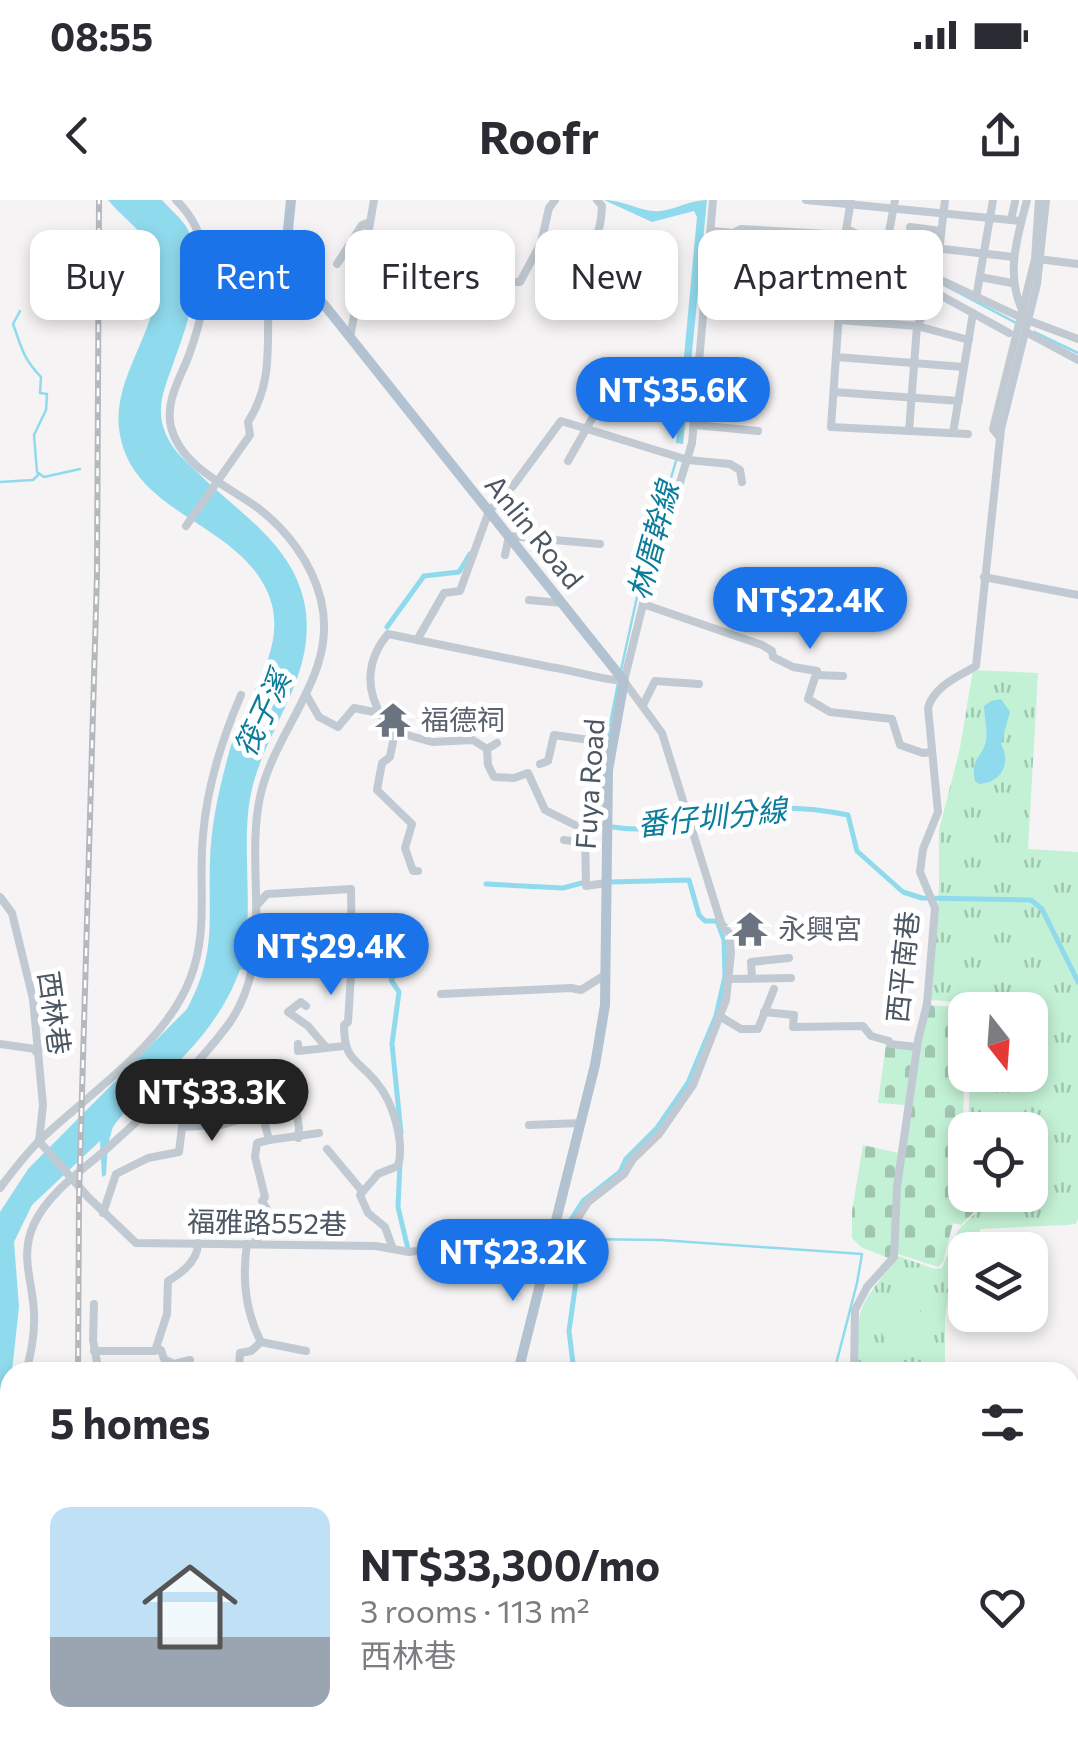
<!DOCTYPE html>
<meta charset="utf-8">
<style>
:root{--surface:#fff;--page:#f2f2f3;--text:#2b2b33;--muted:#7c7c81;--accent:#1a73e8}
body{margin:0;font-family:Commissioner,"Noto Sans TC",sans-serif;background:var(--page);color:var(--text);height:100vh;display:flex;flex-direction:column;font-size:38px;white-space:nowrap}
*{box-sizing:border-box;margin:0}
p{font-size:32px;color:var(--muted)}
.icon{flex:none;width:55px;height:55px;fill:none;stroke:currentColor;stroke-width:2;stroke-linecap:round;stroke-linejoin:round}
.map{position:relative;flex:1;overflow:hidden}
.sheet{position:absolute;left:0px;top:1162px;width:1080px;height:392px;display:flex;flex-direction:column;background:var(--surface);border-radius:30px 30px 0 0;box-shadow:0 5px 15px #0003}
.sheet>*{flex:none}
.guide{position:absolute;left:30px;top:30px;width:1020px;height:90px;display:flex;gap:20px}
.needle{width:65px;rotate:163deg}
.tools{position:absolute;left:948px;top:792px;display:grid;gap:20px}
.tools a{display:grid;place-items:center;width:100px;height:100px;border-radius:20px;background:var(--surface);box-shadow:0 5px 15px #0003;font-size:50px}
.price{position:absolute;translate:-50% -85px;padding:0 22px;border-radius:35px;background:var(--accent);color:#fff;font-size:32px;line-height:65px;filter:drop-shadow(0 2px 5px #0008)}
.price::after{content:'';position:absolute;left:50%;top:60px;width:30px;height:22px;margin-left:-15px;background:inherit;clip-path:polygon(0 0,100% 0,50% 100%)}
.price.current{background:#222;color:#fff}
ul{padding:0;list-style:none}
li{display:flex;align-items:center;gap:30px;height:250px;padding:0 50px}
li span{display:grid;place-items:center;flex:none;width:280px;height:200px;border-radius:20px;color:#555}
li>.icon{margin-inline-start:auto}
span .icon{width:120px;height:120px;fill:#fffc;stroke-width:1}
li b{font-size:42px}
h2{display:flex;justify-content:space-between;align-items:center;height:120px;padding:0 50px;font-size:42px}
.chip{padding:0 35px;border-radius:20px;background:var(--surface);box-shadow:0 5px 15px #0003;font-size:35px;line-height:90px}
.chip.current{background:var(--accent);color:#fff}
.status{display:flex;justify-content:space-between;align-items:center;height:70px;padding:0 50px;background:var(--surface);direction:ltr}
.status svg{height:28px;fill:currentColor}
header{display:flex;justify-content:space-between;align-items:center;height:130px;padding:0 50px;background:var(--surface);font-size:45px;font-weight:700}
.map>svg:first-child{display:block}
.grass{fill:url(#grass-tufts)}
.cemetery{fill:url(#cemetery-stones)}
.pitch{fill:#c3f1d5}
.water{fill:#90daee}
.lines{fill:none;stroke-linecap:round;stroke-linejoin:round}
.stream{stroke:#90daee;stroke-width:2.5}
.canal{stroke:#90daee;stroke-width:5}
.minor{stroke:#c1cad2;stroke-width:8}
.major{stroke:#b3c2d1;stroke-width:10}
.rail-casing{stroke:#b5b8bd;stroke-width:6}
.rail{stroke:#fff;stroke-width:2.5;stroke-dasharray:8;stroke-linecap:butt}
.labels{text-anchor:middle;stroke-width:10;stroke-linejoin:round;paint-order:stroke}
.street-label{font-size:28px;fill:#4a5661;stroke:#fff}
.worship-label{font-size:28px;fill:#5b616d;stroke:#fff;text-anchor:start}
.water-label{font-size:30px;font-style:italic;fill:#0c7c9b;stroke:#fff}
</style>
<div class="status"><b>08:55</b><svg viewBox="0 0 49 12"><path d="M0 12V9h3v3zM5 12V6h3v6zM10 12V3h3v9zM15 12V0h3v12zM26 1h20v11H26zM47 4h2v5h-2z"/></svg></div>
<header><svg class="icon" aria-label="back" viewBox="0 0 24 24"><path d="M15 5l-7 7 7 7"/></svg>Roofr<svg class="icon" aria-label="share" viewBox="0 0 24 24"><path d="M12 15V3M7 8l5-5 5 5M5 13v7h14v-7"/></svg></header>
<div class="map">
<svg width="1078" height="1554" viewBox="0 0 1078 1554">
<defs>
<pattern id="grass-tufts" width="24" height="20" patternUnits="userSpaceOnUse" patternTransform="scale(2.5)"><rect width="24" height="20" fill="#c3f1d5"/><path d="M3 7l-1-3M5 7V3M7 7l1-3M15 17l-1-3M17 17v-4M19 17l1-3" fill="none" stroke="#a0c6b0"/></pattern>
<pattern id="cemetery-stones" width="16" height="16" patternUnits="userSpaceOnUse" patternTransform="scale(2.5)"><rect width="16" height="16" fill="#c3f1d5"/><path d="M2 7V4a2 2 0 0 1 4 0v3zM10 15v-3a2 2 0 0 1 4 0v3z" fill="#a0c6b0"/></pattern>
</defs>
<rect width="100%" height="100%" fill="#f5f3f3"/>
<path class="grass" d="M973,470l65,3 -10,176 50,3v367l-2,5 -9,1 -86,4 -30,45 -6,44v54h-87c-2,-69 -1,-61 40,-116l37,13 7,-1 16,-38 34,-33 -4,-2h42v-65h-62l2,-55h60v-65h-57l-1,-7 -42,-3 9,-113v-57l21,-82z"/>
<g class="cemetery">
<path d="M930,805l36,3 -5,189 21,7 -21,21 -8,-2 -10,39 -5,5 -40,-13 -10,4 -27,-11 -9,-9v-27l11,-66 40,9 20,-133z"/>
<path d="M886,844l27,3 -8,58 -27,-2z"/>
</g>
<path class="pitch" d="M911,1097c22,24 13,50 -13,66l-22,-40z"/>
<g class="water">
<path d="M108,0h54c8,9 19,18 25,28 21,42 0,98 -15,139 -7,20 -15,38 -9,59 6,21 20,33 35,47 42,41 96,72 107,133 12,70 -40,122 -54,187 -12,57 8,137 -15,187 -12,28 -30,53 -51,75 -14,15 -68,60 -73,75 -5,14 -5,31 -6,45l-4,2 -2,-36 -68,64 -18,37 5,65 -7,64 -12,45v-204l28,-43 159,-160c30,-57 21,-87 23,-148 1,-38 10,-76 20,-112 15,-55 66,-106 34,-164 -35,-65 -136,-74 -145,-157 -7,-63 61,-118 30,-182 -9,-18 -29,-31 -41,-46z"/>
<path d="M604,0c19,0 40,13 56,11 17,-2 30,-11 47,-11l-24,244 -7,-1 21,-226 -3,-6 -42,11z"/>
<path d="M1001,499l9,13 -9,32c11,19 0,39 -22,40l-4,-3c-5,-24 7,-22 11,-40 2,-9 -2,-25 -2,-35l7,-5z"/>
<path d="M0,1285l10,75v125l-10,-42z"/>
</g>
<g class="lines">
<g class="stream">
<path d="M853,37l165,87"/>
<path d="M20,111l-7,13c9,24 9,33 28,53l-1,16 7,1 -1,16 -12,25 3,37 7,5 36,-8"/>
<path d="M1034,132l44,21"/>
<path d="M0,282l33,-2 5,-5"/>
<path d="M621,470l20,-91 35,-118"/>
<path d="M607,539l11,-56"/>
<path d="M600,619l5,-72"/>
<path d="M582,1039l79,1 201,14 -5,29 -23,89"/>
<path d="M302,1554l8,-5"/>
</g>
<g class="canal">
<path d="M387,427l37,-51 35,-4 11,-18"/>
<path d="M613,627c47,8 88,-11 133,-17 34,-4 69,-2 102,5l9,36 46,41 19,6 109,2 11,9 36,73"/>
<path d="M486,684l77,4 19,-5"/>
<path d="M236,767c40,1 78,-7 118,-13 18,-3 35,-3 54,-8l-9,23 -8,11 8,12 -7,52 9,89"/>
<path d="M400,963l-2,44 10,42"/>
<path d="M574,1172l-5,-41 13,-92 -17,-10 18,-28 37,-29 6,-13 31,-31 31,-45 28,-67 9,-40 -1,-36 -7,-19h-12l-6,-6 -10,-35 -79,2"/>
</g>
<g class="minor">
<path d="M806,0l215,21"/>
<path d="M851,0l-7,42 -13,185 137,7"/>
<path d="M945,0l-9,78 86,40 56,21"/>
<path d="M1011,20l4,-18"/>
<path d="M910,27l31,4"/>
<path d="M847,29l25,12 142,16"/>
<path d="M712,31l21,2 8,-4 105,6"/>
<path d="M844,42l165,91"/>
<path d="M887,43l8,-43"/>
<path d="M582,50c17,-9 19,-25 20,-44l-5,-6"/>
<path d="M1038,59l40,5"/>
<path d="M337,64l25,-39 8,-3"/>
<path d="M709,70l113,12"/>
<path d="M758,74l4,-43"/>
<path d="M980,77l32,6"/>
<path d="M798,79l4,-46"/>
<path d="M512,82h8l21,-39 8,-35 6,-8"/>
<path d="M976,98l17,-98"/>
<path d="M1023,112c-18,-37 -6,-74 4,-112"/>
<path d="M839,120l78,6 52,14"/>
<path d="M880,123l6,-33 8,-21"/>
<path d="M1026,132l52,28"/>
<path d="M350,138l24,-138"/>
<path d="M836,157l128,10"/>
<path d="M834,192l125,9"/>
<path d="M695,225l63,6"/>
<path d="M909,231l8,-105 19,-34"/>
<path d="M953,233l20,-120"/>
<path d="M1000,238l-7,-9 42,-170 4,-59"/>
<path d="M568,261l29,-51 19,1"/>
<path d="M186,326l64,-91 -2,-13c29,-45 16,-88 22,-138l3,-10 12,-3"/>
<path d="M505,355l4,-19 91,8"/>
<path d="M984,377l94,18"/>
<path d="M529,400l33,3"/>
<path d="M643,404l119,41 10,6 1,6 20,10 24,4 -9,28 22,13 62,7 8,26 23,8 9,-1"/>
<path d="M417,440l27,-47 16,-2 29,-80 24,-25 48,-65 127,39 42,4 10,6 2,12"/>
<path d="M816,475l27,1"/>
<path d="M624,481l19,-77 49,-161 21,-243"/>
<path d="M307,496l12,21 19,10 16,-19 25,5"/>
<path d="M643,505l12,-24 44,3"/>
<path d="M393,531l39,11 41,-2 14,9 10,-6"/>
<path d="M487,549l1,16 6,12 20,1 14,-5 17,37 40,20 3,-7h18"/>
<path d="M540,564l8,-3 6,-26 57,8"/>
<path d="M585,630l1,56 20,-3"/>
<path d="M564,640l23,3"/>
<path d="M418,671h-5l-8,-23 7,-24 -35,-34 5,-27 8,-6c1,-7 5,-19 3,-25 -1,-5 -8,-10 -10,-14 -19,-29 -16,-59 5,-84l162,33c27,4 48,12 74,14"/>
<path d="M0,697l12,16 21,86 10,106 -4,36"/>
<path d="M257,705l10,-11 84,-5 1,70 -4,63 -4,3c0,37 13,33 33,58 16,19 28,59 21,83l-20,8 -18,21 8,18 17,14 8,22"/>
<path d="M752,777l-1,-15 38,-4"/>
<path d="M730,779l61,-1"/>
<path d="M441,794l130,-6 10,2 24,-15"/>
<path d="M306,806l-5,-4 -13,10 20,14 17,20"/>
<path d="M764,812l30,3 -1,12 70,-1 8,10 18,5 1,3 27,3"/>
<path d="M721,817l20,12h17l16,-40"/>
<path d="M0,844l35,5"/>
<path d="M298,844v7l46,-5"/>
<path d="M36,852l24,-18"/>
<path d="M295,902l4,26 -1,10"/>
<path d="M261,914v-13l-10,-4 -1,-14 34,6"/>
<path d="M529,925l52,-2"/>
<path d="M269,940l50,-7"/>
<path d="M39,941l49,56 48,46 240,3 33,6 48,-7 104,-1 27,-42 36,-28 9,-15 26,-25 34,-49 33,-85 5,-47 -2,-20 -8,-10 -59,-190 -38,-52"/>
<path d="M327,949l35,42"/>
<path d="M0,988c12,-16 25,-33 39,-47 50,-48 125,-95 151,-162 19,-47 8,-95 13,-144 4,-48 19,-96 38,-140"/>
<path d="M103,1013l13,-39 32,-16 31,-6 3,-25 39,-2 41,-12 7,27 -12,3 -2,14 10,40 -3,4 11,18 -20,25"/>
<path d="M261,1142l45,9"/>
<path d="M156,1149l5,1 3,9 10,5 16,-4"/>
<path d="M94,1151h61l12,-37 1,-33c14,-8 30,-20 30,-38"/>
<path d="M239,1168l1,-15 11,-2 10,-9c-16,-31 -19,-64 -14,-98"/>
<path d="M26,1172c5,-18 9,-39 8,-59 -1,-32 -15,-57 0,-89 16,-34 51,-55 78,-80 40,-36 84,-76 116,-119 49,-68 16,-153 32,-228 15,-70 79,-122 61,-197 -9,-37 -34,-70 -63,-92 -30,-22 -77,-41 -87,-81 -6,-26 9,-48 18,-72 18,-50 31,-113 -13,-155"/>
<path d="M92,1172l5,-10 -4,-22 1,-36"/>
<path d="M854,1172l1,-62 12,-23 27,-30 3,-70 21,-147 9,-36 8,-96 -15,-36 3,-23 15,-37 -10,-104c6,-22 30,-31 48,-42l25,-237 36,-145 9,-84"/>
<path d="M10,1226l-3,42 3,24"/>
<path d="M1070,1310h8"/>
<path d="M1070,1317h8"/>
<path d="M1070,1330l8,1"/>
<path d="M1070,1341h8"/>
<path d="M0,1343h10"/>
<path d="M0,1349l10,1"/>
<path d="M0,1363h10"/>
<path d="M0,1369h10"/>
<path d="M1070,1374h8"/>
<path d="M0,1494l10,35"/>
<path d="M1070,1531l8,2"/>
<path d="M279,1545l399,9"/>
<path d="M737,1545v9"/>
<path d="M0,1547l20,2"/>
<path d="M147,1554v-9"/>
<path d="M743,1554l61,-9"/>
<path d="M981,1554l1,-9"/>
</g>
<g class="major">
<path d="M291,0l-7,70 14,7 28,30 298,374 -16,89 -3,235 -10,60 -77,307"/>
<path d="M578,1545l1,9"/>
</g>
<defs>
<g id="rail">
<path d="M78,1172l1,-175 18,-623 2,-374"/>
<path d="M100,1545l1,9"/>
</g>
</defs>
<use href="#rail" class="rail-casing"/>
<use href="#rail" class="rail"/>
</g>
<defs>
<symbol id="temple-bare" viewBox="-9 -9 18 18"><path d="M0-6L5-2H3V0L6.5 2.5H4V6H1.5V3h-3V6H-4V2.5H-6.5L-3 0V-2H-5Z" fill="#6b7280" stroke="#fff" stroke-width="2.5" paint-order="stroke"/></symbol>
</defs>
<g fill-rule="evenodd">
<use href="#temple-bare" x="368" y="495" width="50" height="50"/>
<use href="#temple-bare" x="725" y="704" width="50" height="50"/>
</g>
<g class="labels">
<g class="street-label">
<text transform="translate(534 332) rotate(51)" y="10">Anlin Road</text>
<text transform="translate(590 584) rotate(-86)" y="10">Fuya Road</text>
<text transform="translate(903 767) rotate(-84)" y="10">西平南巷</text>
<text transform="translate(54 813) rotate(82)" y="10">西林巷</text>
<text transform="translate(267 1023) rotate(1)" y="10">福雅路552巷</text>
</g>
<g class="worship-label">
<text x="421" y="530">福德祠</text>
<text x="778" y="739">永興宮</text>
</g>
<g class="water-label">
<text transform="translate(654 341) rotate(-75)" y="10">林厝幹線</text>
<text transform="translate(263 514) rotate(-65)" y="10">筏子溪</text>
<text transform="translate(712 618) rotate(-6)" y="10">番仔圳分線</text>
</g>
</g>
</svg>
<div class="tools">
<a><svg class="needle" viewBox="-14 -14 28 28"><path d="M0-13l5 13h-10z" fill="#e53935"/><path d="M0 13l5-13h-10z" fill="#7c7c81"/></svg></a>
<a><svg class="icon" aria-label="locate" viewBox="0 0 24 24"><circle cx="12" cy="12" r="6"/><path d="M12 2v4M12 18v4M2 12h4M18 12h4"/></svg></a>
<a><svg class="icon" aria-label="layers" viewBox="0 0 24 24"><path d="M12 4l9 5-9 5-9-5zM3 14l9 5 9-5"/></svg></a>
</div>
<b class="price" style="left:673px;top:242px">NT$35.6K</b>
<b class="price" style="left:810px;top:452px">NT$22.4K</b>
<b class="price" style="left:331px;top:798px">NT$29.4K</b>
<b class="price current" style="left:212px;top:944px">NT$33.3K</b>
<b class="price" style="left:513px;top:1104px">NT$23.2K</b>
<div class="guide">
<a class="chip">Buy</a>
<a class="chip current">Rent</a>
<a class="chip">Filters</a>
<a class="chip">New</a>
<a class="chip">Apartment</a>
</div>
<section class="sheet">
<h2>5 homes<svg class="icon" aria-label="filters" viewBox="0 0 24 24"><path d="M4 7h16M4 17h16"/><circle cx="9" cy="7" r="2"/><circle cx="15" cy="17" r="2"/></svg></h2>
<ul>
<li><span style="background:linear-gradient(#bfe0f5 65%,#9aa5b1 0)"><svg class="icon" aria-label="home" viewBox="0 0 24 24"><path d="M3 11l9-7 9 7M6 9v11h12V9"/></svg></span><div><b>NT$33,300/mo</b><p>3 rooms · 113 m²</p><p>西林巷</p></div><svg class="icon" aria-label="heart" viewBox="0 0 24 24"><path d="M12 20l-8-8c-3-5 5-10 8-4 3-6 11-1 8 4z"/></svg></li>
</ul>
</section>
</div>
